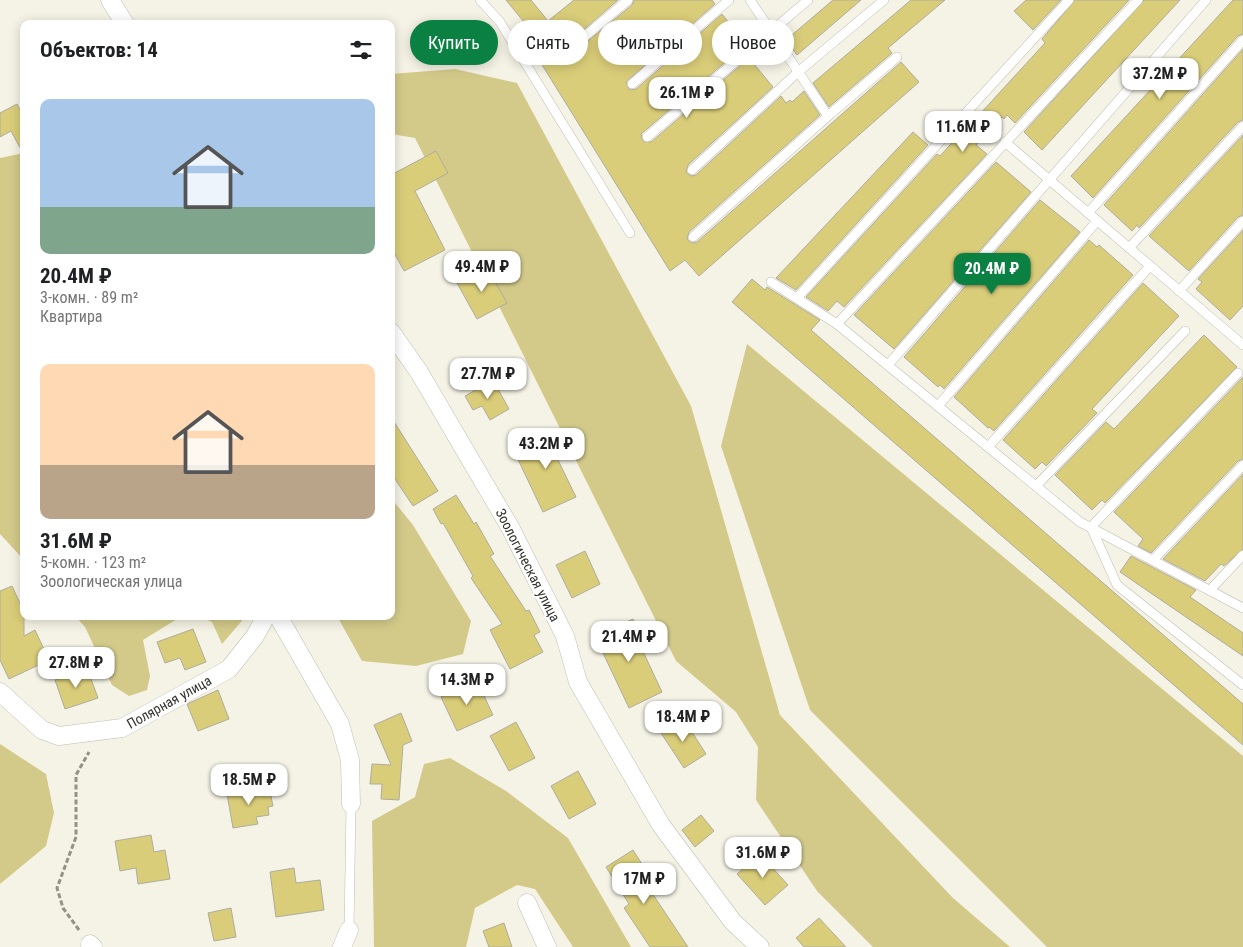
<!DOCTYPE html>
<html lang="ru">
<meta charset="utf-8">
<style>
:root{--surface:#fff;--page:#f2f2f2;--text:#202124;--muted:#757577;--accent:#0b8043}
body{margin:0;font-family:"Roboto Condensed",sans-serif;background:var(--page);color:var(--text);height:100vh;display:flex;flex-direction:column;font-size:19px;white-space:nowrap}
*{box-sizing:border-box;margin:0}
p{font-size:16px;color:var(--muted)}
.icon{flex:none;width:28px;height:28px;fill:none;stroke:currentColor;stroke-width:2;stroke-linecap:round;stroke-linejoin:round}
.map{position:relative;flex:1;overflow:hidden}
.drawer{position:absolute;left:20px;top:20px;width:375px;height:600px;display:flex;flex-direction:column;background:var(--surface);border-radius:10px;box-shadow:0 2px 12px #0003}
.drawer>*{flex:none}
.top-card{position:absolute;left:410px;top:20px;width:475px;height:45px;display:flex;gap:10px}
.price{position:absolute;translate:-50% -42px;padding:0 11px;border-radius:10px;background:#fff;color:#222;font-size:16px;line-height:32px;filter:drop-shadow(0 1px 2px #0008)}
.price::after{content:'';position:absolute;left:50%;top:30px;width:15px;height:11px;margin-left:-8px;background:inherit;clip-path:polygon(0 0,100% 0,50% 100%)}
.price.selected{background:var(--accent);color:#fff}
ul{padding:0;list-style:none}
li{display:grid;align-content:center;gap:10px;height:265px;padding:0 20px}
li span{display:grid;place-items:center;height:155px;border-radius:10px;color:#555}
li>.icon{margin-inline-start:auto}
span .icon{width:90px;height:90px;fill:#fffc;stroke-width:1}
li b{font-size:21px}
h2{display:flex;justify-content:space-between;align-items:center;height:60px;padding:0 20px;font-size:21px}
.chip{padding:0 18px;border-radius:22px;background:var(--surface);box-shadow:0 2px 12px #0003;font-size:18px;line-height:45px}
.chip.selected{background:var(--accent);color:#fff}
.map>svg:first-child{display:block}
.green{fill:#d3ca8a}
.building{fill:#dacd79;stroke:#aeac9f}
.lines{fill:none;stroke-linecap:round;stroke-linejoin:round}
.service-casing{stroke:#c0beb1;stroke-width:10}
.minor-casing{stroke:#c0beb1;stroke-width:19}
.path{stroke:#939188;stroke-width:3;stroke-dasharray:5 2.5;stroke-linecap:butt}
.service{stroke:#fff;stroke-width:9}
.minor{stroke:#fff;stroke-width:18}
.labels{text-anchor:middle;stroke-width:4;stroke-linejoin:round;paint-order:stroke}
.street-label{font-size:14px;fill:#34332e;stroke:#fff}
</style>
<div class="map">
<svg width="1243" height="947" viewBox="0 0 1243 947">
<rect width="100%" height="100%" fill="#f5f3e5"/>
<g class="green">
<path d="M455,69l62,14 174,323 89,309 173,183 57,49h-137l-56,-56 -61,-91 2,-53 -22,-35 -60,-51 -261,-523 -24,-4v-60z"/>
<path d="M24,153v407l-24,-26v-376z"/>
<path d="M747,344l496,412v191h-196l-237,-237 -89,-264z"/>
<path d="M391,498l22,27 58,96 -8,33 -47,12 -54,-5 -25,-45h54z"/>
<path d="M75,616h107l-39,24 7,36 -3,14 -18,6 -17,-11 -27,-58z"/>
<path d="M197,616h49l-24,28 -10,-22z"/>
<path d="M0,744l46,30 8,39 -8,33 -46,38z"/>
<path d="M450,758l56,33 62,47 63,109h-58l-38,-58 -18,-4 -42,23 -9,39h-92l-2,-126 43,-24 9,-33z"/>
</g>
<g class="building">
<path d="M506,0h25l17,21 26,-21h44l-45,39 -1,8 6,2 54,-44 2,-5h78l3,4 -89,78 4,8 6,-1 86,-75 20,26 -4,4 4,4 -101,86 2,7 8,1 98,-84 24,29 -85,78 -2,7 5,4 5,-1 85,-79 5,7 4,-3 2,2 12,-11 16,24 -131,117 -2,7 5,4 5,-1 204,-180 18,20 -220,194 -14,-16 -15,11 -144,-232 7,-6z"/>
<path d="M833,0h28l-64,55 -11,-15z"/>
<path d="M911,0h34l-57,48 4,5 -63,54 -16,-24z"/>
<path d="M1026,0h35l-28,30 -19,-19z"/>
<path d="M1075,0h54l-114,123 -8,-8 -3,4 -2,-2 -26,28 11,9 -143,153 -7,-6 -9,10 -22,-14 131,-143 3,2 38,-42 1,1 66,-72 -3,-4z"/>
<path d="M1144,0h36l-138,150 -18,-18z"/>
<path d="M1233,0h10v34l-5,2 -145,162 -22,-22z"/>
<path d="M1243,49v71l-5,2 -99,106 -2,-3 -5,6 -28,-26z"/>
<path d="M17,104l7,13v38l-13,-24 -11,6v-24z"/>
<path d="M913,132l15,13 -132,145 -20,-12z"/>
<path d="M1243,135v80l-5,2 -49,54 -40,-35z"/>
<path d="M436,151l12,22 -33,18 30,59 -41,21 -13,-24v-72z"/>
<path d="M996,162l35,30 -137,157 -40,-34z"/>
<path d="M1040,200l40,32 -136,157 -4,-4 -2,2 -34,-30z"/>
<path d="M1243,230v76l-13,14 -34,-31 6,-7 -4,-3z"/>
<path d="M1089,240l8,7 2,-2 34,30 -139,156 -5,-4 -1,1 -34,-31z"/>
<path d="M487,267l20,36 -30,16 -20,-36z"/>
<path d="M752,279l13,11 2,-3 53,33 -9,10 432,374v41l-511,-443z"/>
<path d="M1143,283l36,33 -87,93 5,4 -51,53 -4,-4 -7,7 -32,-29z"/>
<path d="M1204,335l33,32 -132,136 -3,-3 -10,10 -37,-35 51,-53 8,7z"/>
<path d="M1243,377v82l-5,2 -87,92 -13,-7 5,-7 -29,-27z"/>
<path d="M493,380l16,29 -19,11 -8,-14 -9,4 -8,-14z"/>
<path d="M391,417l47,74 -25,15 -22,-33z"/>
<path d="M556,429l13,26 -11,5 18,37 -33,15 -30,-63z"/>
<path d="M1243,474v75l-19,17 -3,-2 -16,17 -42,-22z"/>
<path d="M456,495l18,29 2,-2 18,32 -4,2 36,55 3,-1 11,22 -6,3 9,17 -33,17 -20,-39 12,-6 -31,-46 2,-2 -30,-53 -2,1 -8,-15z"/>
<path d="M585,551l15,33 -28,14 -16,-33z"/>
<path d="M1131,556l65,34 -6,7 53,36v23l-123,-84z"/>
<path d="M12,586l12,26v24l11,-6 14,30 -40,19 -9,-19v-69z"/>
<path d="M633,619l11,24 -4,2 22,47 -33,16 -34,-72z"/>
<path d="M193,629l13,33 -21,8 -5,-12 -15,5 -8,-21z"/>
<path d="M87,668l11,30 -33,11 -10,-29z"/>
<path d="M477,681l16,34 -36,16 -16,-34z"/>
<path d="M218,690l11,29 -31,12 -11,-27z"/>
<path d="M401,713l11,28 -9,4 -4,55 -18,-1 1,-15h-12l2,-20 19,1 -17,-40z"/>
<path d="M683,718l23,36 -22,14 -23,-35z"/>
<path d="M516,722l19,36 -26,13 -19,-35z"/>
<path d="M578,771l18,33 -27,15 -18,-33z"/>
<path d="M269,787l4,19 -5,1 1,8 -13,2 2,7 -25,4 -6,-34z"/>
<path d="M701,815l13,16 -19,16 -13,-17z"/>
<path d="M151,835l3,17 11,-2 5,29 -32,5 -2,-16 -16,3 -5,-30z"/>
<path d="M633,850l9,14 -6,5 52,78h-38l-26,-39 5,-4 -23,-37z"/>
<path d="M760,854l28,31 -23,20 -28,-31z"/>
<path d="M294,868l2,15 24,-3 4,30 -48,7 -6,-45z"/>
<path d="M231,908l5,29 -22,4 -6,-28z"/>
<path d="M819,918l27,29h-42l-8,-9z"/>
<path d="M504,923l8,24h-23l-6,-16z"/>
</g>
<g class="lines">
<defs>
<g id="service">
<path d="M480,0l20,22 130,211"/>
<path d="M1138,0l-301,324 243,198 163,86"/>
<path d="M577,43l51,-43"/>
<path d="M632,84l97,-84"/>
<path d="M828,116l69,-59"/>
<path d="M647,137l161,-137"/>
<path d="M1005,142l238,203"/>
<path d="M692,170l106,-98 86,-72"/>
<path d="M1088,213l155,-173"/>
<path d="M693,237l135,-121 -78,-116"/>
<path d="M1129,248l114,-122"/>
<path d="M771,282l66,42"/>
<path d="M1179,291l64,-70"/>
<path d="M797,298l272,-298"/>
<path d="M888,365l318,-365"/>
<path d="M1238,373l-147,154 26,58 126,100"/>
<path d="M938,406l159,-185"/>
<path d="M988,447l162,-181"/>
<path d="M1036,486l149,-155"/>
<path d="M1153,560l90,-95"/>
<path d="M1210,590l33,-35"/>
<path d="M349,930l2,-126"/>
</g>
<g id="minor">
<path d="M110,0l15,24"/>
<path d="M391,332l28,40 92,157 54,107 13,46 83,143 72,97 27,25"/>
<path d="M278,616l62,108 10,36 1,44"/>
<path d="M0,692l42,38 17,6 63,-8 107,-59 26,-33 11,-20"/>
<path d="M527,903l20,44"/>
<path d="M90,944l3,3"/>
<path d="M342,947l7,-17"/>
</g>
</defs>
<use href="#service" class="service-casing"/>
<use href="#minor" class="minor-casing"/>
<path class="path" d="M79,930l-16,-22 -6,-20 19,-51v-62l13,-23"/>
<use href="#service" class="service"/>
<use href="#minor" class="minor"/>
</g>
<g class="labels">
<g class="street-label">
<text transform="translate(528 565) rotate(63)" y="5">Зоологическая улица</text>
<text transform="translate(169 702) rotate(-29)" y="5">Полярная улица</text>
</g>
</g>
</svg>
<b class="price" style="left:1160px;top:100px">37.2M ₽</b>
<b class="price" style="left:687px;top:119px">26.1M ₽</b>
<b class="price" style="left:963px;top:153px">11.6M ₽</b>
<b class="price" style="left:482px;top:293px">49.4M ₽</b>
<b class="price selected" style="left:992px;top:295px">20.4M ₽</b>
<b class="price" style="left:488px;top:400px">27.7M ₽</b>
<b class="price" style="left:546px;top:470px">43.2M ₽</b>
<b class="price" style="left:629px;top:663px">21.4M ₽</b>
<b class="price" style="left:76px;top:689px">27.8M ₽</b>
<b class="price" style="left:467px;top:706px">14.3M ₽</b>
<b class="price" style="left:683px;top:743px">18.4M ₽</b>
<b class="price" style="left:249px;top:806px">18.5M ₽</b>
<b class="price" style="left:763px;top:879px">31.6M ₽</b>
<b class="price" style="left:644px;top:905px">17M ₽</b>
<div class="top-card">
<a class="chip selected">Купить</a>
<a class="chip">Снять</a>
<a class="chip">Фильтры</a>
<a class="chip">Новое</a>
</div>
<section class="drawer">
<h2>Объектов: 14<svg class="icon" aria-label="filters" viewBox="0 0 24 24"><path d="M4 7h16M4 17h16"/><circle cx="9" cy="7" r="2"/><circle cx="15" cy="17" r="2"/></svg></h2>
<ul>
<li><span style="background:linear-gradient(#a9c7e8 70%,#7fa58c 0)"><svg class="icon" aria-label="home" viewBox="0 0 24 24"><path d="M3 11l9-7 9 7M6 9v11h12V9"/></svg></span><div><b>20.4M ₽</b><p>3-комн. · 89 m²</p><p>Квартира</p></div></li>
<li><span style="background:linear-gradient(#ffd9b3 65%,#b9a48a 0)"><svg class="icon" aria-label="home" viewBox="0 0 24 24"><path d="M3 11l9-7 9 7M6 9v11h12V9"/></svg></span><div><b>31.6M ₽</b><p>5-комн. · 123 m²</p><p>Зоологическая улица</p></div></li>
</ul>
</section>
</div>
